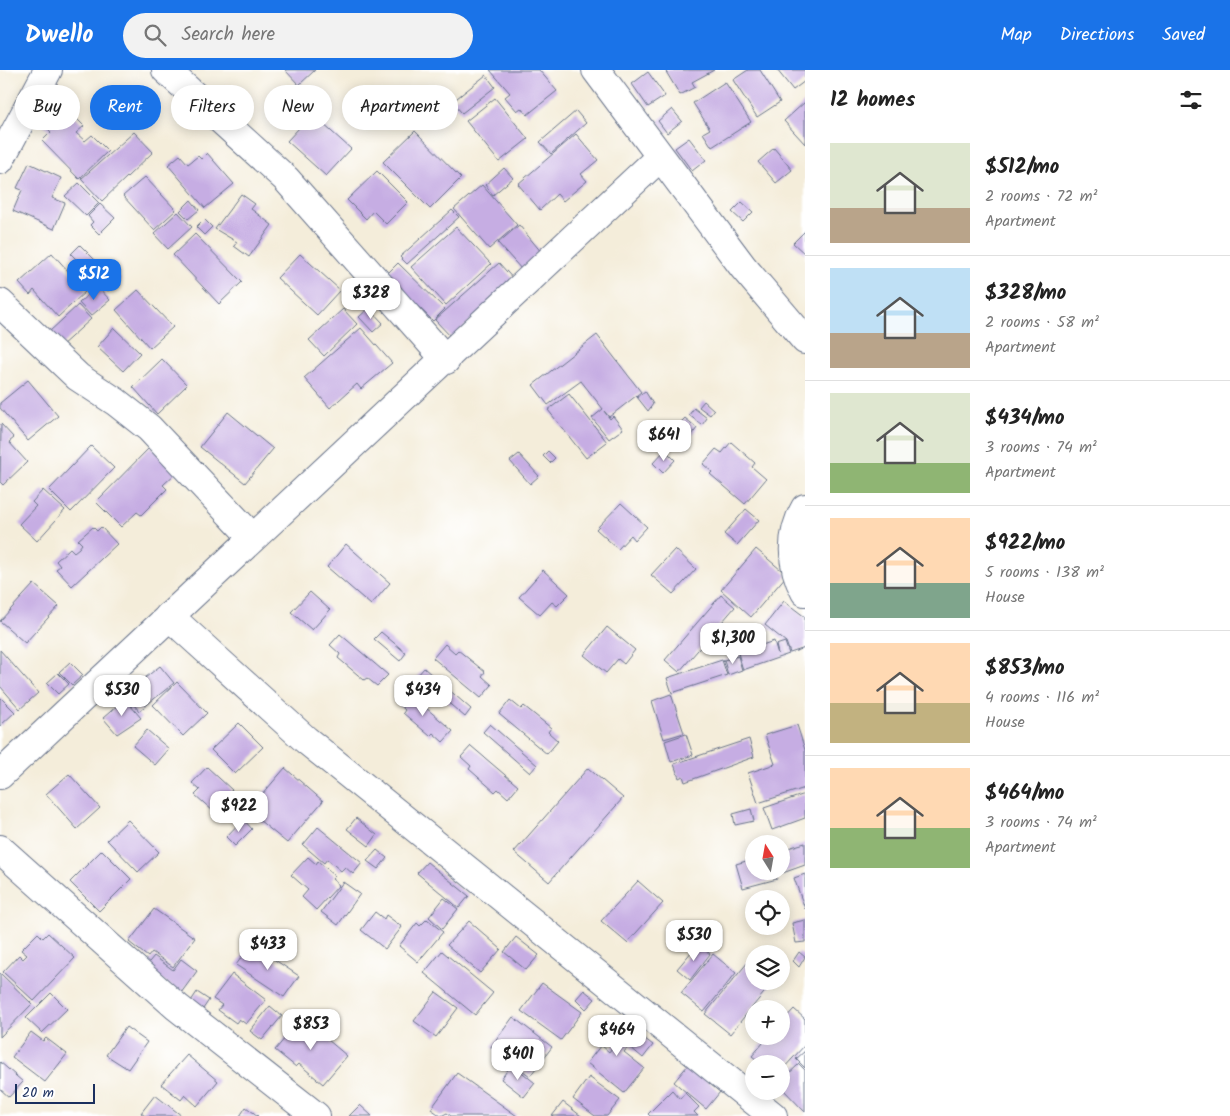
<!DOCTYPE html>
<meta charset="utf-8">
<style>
:root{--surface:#fff;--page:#f2f2f2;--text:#222;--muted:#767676;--line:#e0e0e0;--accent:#1a73e8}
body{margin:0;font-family:Kalam,sans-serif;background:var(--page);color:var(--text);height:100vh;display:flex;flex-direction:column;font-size:19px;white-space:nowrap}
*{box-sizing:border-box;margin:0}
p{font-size:16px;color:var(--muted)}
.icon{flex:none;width:28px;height:28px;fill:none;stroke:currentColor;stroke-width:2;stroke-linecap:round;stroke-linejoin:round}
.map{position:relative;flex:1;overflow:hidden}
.details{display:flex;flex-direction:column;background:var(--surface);width:425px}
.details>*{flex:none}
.banner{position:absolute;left:15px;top:15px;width:475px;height:45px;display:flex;gap:10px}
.needle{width:32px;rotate:349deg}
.buttons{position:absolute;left:745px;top:765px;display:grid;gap:10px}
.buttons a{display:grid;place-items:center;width:45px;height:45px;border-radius:50%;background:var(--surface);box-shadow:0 2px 12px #0003;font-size:25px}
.scale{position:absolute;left:15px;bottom:12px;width:80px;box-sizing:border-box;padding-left:5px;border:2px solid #1b2f5e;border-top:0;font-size:14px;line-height:18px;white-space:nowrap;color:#1b2f5e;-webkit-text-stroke:4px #fff;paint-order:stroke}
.price{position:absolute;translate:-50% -42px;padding:0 11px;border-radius:10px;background:#fff;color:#222;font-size:16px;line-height:32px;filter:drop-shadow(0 1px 2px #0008)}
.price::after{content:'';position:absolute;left:50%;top:30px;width:15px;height:11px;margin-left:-8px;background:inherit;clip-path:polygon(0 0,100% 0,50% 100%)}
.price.selected{background:var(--accent);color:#fff}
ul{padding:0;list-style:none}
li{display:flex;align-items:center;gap:15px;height:125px;padding:0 25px}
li+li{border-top:1px solid var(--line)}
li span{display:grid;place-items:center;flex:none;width:140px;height:100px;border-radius:0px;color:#555}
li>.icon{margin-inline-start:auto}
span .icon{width:60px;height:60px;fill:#fffc;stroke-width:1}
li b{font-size:21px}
h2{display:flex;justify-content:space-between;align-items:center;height:60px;padding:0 25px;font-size:21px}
.chip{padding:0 18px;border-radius:22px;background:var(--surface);box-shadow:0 2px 12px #0003;font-size:18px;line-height:45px}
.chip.selected{background:var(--accent);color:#fff}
header{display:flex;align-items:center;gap:30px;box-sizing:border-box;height:70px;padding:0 25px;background:var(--accent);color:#fff}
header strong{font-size:24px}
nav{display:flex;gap:28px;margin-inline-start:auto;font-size:18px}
.search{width:350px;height:45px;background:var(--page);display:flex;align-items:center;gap:12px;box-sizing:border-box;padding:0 18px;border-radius:28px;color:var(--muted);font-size:19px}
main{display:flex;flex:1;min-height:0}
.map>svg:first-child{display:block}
.building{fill:#c6ade3}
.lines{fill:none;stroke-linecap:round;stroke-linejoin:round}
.minor-casing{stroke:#677289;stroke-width:30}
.minor{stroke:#fff;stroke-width:28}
</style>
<header>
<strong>Dwello</strong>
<div class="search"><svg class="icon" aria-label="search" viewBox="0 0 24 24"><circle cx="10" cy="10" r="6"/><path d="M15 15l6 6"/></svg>Search here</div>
<nav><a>Map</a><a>Directions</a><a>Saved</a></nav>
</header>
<main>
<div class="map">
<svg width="805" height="1046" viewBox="0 0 805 1046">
<rect width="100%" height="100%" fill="#fff"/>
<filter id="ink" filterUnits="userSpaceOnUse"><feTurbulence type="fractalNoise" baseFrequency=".02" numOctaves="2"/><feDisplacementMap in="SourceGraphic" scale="10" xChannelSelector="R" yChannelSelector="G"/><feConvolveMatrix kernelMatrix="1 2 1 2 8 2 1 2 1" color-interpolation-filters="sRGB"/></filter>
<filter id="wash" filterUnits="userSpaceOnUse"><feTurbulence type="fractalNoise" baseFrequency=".0096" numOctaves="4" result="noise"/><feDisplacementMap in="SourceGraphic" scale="20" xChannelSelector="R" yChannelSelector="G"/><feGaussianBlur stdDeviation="1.12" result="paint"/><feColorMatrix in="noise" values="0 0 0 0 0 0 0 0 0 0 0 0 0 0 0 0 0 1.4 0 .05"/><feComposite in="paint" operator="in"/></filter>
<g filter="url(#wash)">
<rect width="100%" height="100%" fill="#f4edda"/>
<g id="blocks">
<g class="building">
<path d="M285,0h30l-16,15z"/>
<path d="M490,0h49l18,21 -30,24 -6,-7 -4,3 -12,-14 5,-4z"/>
<path d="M665,0h49l-22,12 3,5 -15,8z"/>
<path d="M748,0h12l20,32 -23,15 -24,-37z"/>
<path d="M777,0h28v11l-12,9z"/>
<path d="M648,2l17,24 -17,11 -16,-23z"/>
<path d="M486,5l9,12 -33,26 -10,-11z"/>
<path d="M725,12l26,40 -39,25 -9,-14 7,-4 -17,-26z"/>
<path d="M495,28l33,41 -29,23 -33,-41z"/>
<path d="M416,30l12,14 -15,13 -12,-13z"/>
<path d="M805,32v42l-21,-23z"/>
<path d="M63,35l21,21 -8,7 9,8 7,-6 16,16 -29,28 -37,-38 9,-9 -8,-8z"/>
<path d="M672,39l10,12 -15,12 -9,-12z"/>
<path d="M576,41l10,12 -35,31 -11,-12z"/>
<path d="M312,44l39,35 -25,27 -39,-35z"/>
<path d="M415,61l46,47 -31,31 -47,-47z"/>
<path d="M134,62l19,20 -51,49 -21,-22z"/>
<path d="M576,64l22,26 -17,14 6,7 -24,20 -6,-7 -17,16 -22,-26z"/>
<path d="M689,68l17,22 -14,11 -17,-23z"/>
<path d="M774,78l18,22 -16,13 -18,-21z"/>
<path d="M207,83l27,31 -29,24 -37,-43 12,-10 8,9 10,-8 3,3z"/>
<path d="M29,93l32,15 -9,20 13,5 -11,26 -41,-18 9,-21 -5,-2z"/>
<path d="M504,98l9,10 -20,17 -8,-10z"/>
<path d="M377,101l31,31 -22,22 -13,-13 -7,8 -19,-19z"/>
<path d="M145,107l31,33 -22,20 -31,-34z"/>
<path d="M79,113l20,20 -13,13 -21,-20z"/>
<path d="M482,115l35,40 -28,24 -35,-40z"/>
<path d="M241,124l14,10 -4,5 21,16 -23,32 -15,-11 3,-4 -22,-13z"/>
<path d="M191,130l8,10 -11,9 -8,-8z"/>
<path d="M742,132l11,10 -10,10 -11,-10z"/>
<path d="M100,134l15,14 -16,16 -9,-9 3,-3 -5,-6z"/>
<path d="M452,140l7,7 -52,47 -7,-7z"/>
<path d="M178,142l14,15 -24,22 -14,-15z"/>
<path d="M204,149l8,8 -8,8 -8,-8z"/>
<path d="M519,155l23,28 -20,17 -24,-27z"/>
<path d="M456,157l35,37 -45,41 -35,-38z"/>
<path d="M805,161v23l-12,-11z"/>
<path d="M195,164l47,48 -23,22 -46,-49z"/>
<path d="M80,175l24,24 -9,9 -24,-24z"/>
<path d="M52,183l34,38 -28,26 -24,-27 -4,5 -11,-12z"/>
<path d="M300,184l40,36 -23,25 -40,-37z"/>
<path d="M398,193l47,46 -12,12 -47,-46z"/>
<path d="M499,193l16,18 -63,57 -17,-18z"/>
<path d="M109,197l12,12 -13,12 -11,-12z"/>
<path d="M97,216l13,14 -19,16 -12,-13z"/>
<path d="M138,220l35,37 -23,21 -34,-38z"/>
<path d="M78,235l13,14 -30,27 -12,-14z"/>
<path d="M369,238l14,15 -10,9 -14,-15z"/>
<path d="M343,239l14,15 -33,32 -15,-16z"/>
<path d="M114,258l26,25 -17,18 -26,-24z"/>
<path d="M361,258l31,35 -31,26 -4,-5 -27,24 -26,-30z"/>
<path d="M597,265l44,57 -32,25 -5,-6 6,8 3,-3 10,13 -14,10 -17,-21 11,-9 -22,-28 -33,24 -15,-20z"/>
<path d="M162,289l25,26 -30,29 -24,-27z"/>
<path d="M28,310l30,36 -30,25 -28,-33v-5z"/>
<path d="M645,321l8,13 -5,7 -11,-14z"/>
<path d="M569,324l38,48 -21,16 -38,-48z"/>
<path d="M704,331l10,9 -4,5 -11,-8z"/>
<path d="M694,338l13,10 -5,7 -13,-10z"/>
<path d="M228,342l45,37 -28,34 -45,-36z"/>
<path d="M685,348l12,10 -5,7 -13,-11z"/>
<path d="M1,354l13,14 -5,4 18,20 -24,23 -3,-3z"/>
<path d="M679,354l5,11 -6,2 -5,-10z"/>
<path d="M731,372l24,21 -3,4 14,12 -21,25 -35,-30 2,-2 -9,-8 13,-15 6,4z"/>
<path d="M91,376l23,22 -43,44 -22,-22z"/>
<path d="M151,376l26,26 -14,13 4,4 -26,26 -4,-3 -16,15 -25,-25z"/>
<path d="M665,380l10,10 -12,13 -10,-10z"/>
<path d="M548,381l7,7 -5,5 -7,-7z"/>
<path d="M519,384l20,22 -9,8 -20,-23z"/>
<path d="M43,420l22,20 -28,31 -18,-17 17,-18 -4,-4z"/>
<path d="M621,433l26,24 -12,13 -4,-5 -13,14 -22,-20z"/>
<path d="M746,439l13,11 -22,25 -13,-11z"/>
<path d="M93,457l4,4 4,-4 16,17 -45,42 -16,-17 4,-3 -4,-5 14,-13 4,4 5,-4 3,-4 -4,-4z"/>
<path d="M346,474l44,39 -19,22 -44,-38z"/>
<path d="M675,479l21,20 -23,25 -22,-19z"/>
<path d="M756,479l31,26 -36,42 -30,-27z"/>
<path d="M543,500l26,24 -12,12 -5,-4 -12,13 -21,-18z"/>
<path d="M34,514l25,22 -34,37 -25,-22z"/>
<path d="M310,522l20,18 -18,20 -21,-18z"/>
<path d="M721,525l14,12 -56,65 -14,-12z"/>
<path d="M784,531l21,16v31l-15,5 -4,-11 -21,-17z"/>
<path d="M607,557l28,23 -11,14 -6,-5 -12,14 -22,-18z"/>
<path d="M381,562l25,21 -6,8 -26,-22z"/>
<path d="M340,564l48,41 -11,11 -10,-8 -3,2 -26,-22 2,-4 -10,-9z"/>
<path d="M774,571l4,13 -2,-9 9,-3 4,12 -46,16 -5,-17z"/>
<path d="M445,574l10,9 3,-3 27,22 -3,4 10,9 -11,13 -48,-40z"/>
<path d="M0,580l38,43 -18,16 -20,-23z"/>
<path d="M738,586l4,14 -14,5 -4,-15z"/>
<path d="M722,590l5,15 -55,18 -5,-15z"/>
<path d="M70,592l13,13 -11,10 -13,-13z"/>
<path d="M160,596l14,17 -35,28 -14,-17z"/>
<path d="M424,598l47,41 -6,8 -48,-41z"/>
<path d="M58,603l11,11 -11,10 -11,-11z"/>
<path d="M177,612l30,31 -24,23 -30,-31z"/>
<path d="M405,620l48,41 -10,11 -10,-9 -3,3 -27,-23 2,-3 -10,-9z"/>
<path d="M671,624l13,39 -20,6 -12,-38z"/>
<path d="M0,627l15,15 -15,14z"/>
<path d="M125,629l16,19 -24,16 -14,-16z"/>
<path d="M510,630l11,9 3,-3 27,22 -3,4 10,9 -11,13 -48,-40z"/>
<path d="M239,653l24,24 -28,27 -24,-24z"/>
<path d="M490,654l47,41 -7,8 -47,-41z"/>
<path d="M797,655l8,25v38l-47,15 -10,-30 27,-9 -10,-29z"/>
<path d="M147,660l22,19 -14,16 -22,-19z"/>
<path d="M686,664l7,21 -22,7 -6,-21z"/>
<path d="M749,669l5,18 -69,25 -2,-6 -4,2 -5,-14z"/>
<path d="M471,676l47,40 -10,12 -10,-9 -3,3 -26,-23 2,-3 -10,-9z"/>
<path d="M207,697l25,23 -19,21 -18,-16 5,-5 -8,-7z"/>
<path d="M285,698l38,33 -36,42 -39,-32z"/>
<path d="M588,698l35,30 -74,84 -35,-30z"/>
<path d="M69,704l31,34 -23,21 -31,-35z"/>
<path d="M805,724v24l-33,12 -8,-22z"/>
<path d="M751,739l3,12 -19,4 -2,-11z"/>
<path d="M356,748l21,17 -8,11 -22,-17z"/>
<path d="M243,749l9,10 -17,17 -9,-9z"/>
<path d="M128,750l31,32 -21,20 -31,-32z"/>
<path d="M318,757l44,36 -9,11 -8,-7 -4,4 -14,-12 -3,4 -21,-18z"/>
<path d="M805,773v22l-28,10 -1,-4h5v-16l8,-2 -1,-5z"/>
<path d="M102,780l29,29 -32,32 -29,-29z"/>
<path d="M377,780l10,8 -9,11 -11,-8z"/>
<path d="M308,787l8,7 2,-3 17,15 -3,3 7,6 -23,25 -14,-13 6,-7 -17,-15z"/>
<path d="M753,789l1,12h21l2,8 -34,9 -7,-24z"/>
<path d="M427,792l42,34 -10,12 -42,-35z"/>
<path d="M805,804v35l-11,-31z"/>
<path d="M638,811l25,22 -36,40 -26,-22z"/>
<path d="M343,812l17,12 -22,31 -17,-13z"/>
<path d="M444,828l14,11 -16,20 -13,-12z"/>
<path d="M154,839l41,29 -22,29 -21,-15 -4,5 -19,-15z"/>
<path d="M375,842l9,7 2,-4 16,12 -17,22 -24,-19z"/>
<path d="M427,849l16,13 -25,30 -19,-16 18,-23 3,3z"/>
<path d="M805,850v22l-9,1 -4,-20z"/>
<path d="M469,851l32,28 -21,24 -33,-28z"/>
<path d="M38,863l5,5 5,-5 27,25 -41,43 -31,-29 16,-17 4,4 4,-4 -6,-5z"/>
<path d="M516,867l23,18 -13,15 -22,-18z"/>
<path d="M251,874l48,32 -15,21 -48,-32z"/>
<path d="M698,874l12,10 -20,26 -13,-11z"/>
<path d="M442,881l51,42 -18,22 -51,-42z"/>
<path d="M799,882l6,5 -6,10 -6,-6z"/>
<path d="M713,884l23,19 -32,39 -23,-19z"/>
<path d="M154,886l19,14 8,-11 16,12 -16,22 -36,-26z"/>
<path d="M748,892l6,4v15l19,1 -43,52 -25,-20z"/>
<path d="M0,903l32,31 -32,33z"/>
<path d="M232,904l34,26 -20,24 -7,-5 -3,4 -18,-13 4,-5 -9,-6z"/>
<path d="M542,913l40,29 -21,28 -40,-29z"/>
<path d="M584,920l11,9 -9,10 -10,-10z"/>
<path d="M197,922l12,8 -6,9 -12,-8z"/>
<path d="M436,922l22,16 -22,29 -22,-16z"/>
<path d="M51,923l16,16 -25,24 -16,-15z"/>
<path d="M270,936l12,10 -20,24 -12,-9z"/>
<path d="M794,939l11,10v26l-24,26v-7h-19l-10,-8 17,-20h12v-13z"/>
<path d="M513,947l39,30 -22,29 -39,-29z"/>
<path d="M302,948l45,38 -24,28 -24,-20 -3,3 -21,-17z"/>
<path d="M614,948l23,18 -13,16 20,16 -20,25 -37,-30 14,-18 8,7 6,-8 -14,-11z"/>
<path d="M126,957l21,15 -19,27 -22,-14z"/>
<path d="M31,962l12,9 3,-3 21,16 -22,28 -33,-25z"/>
<path d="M640,965l13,10 -10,13 -13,-11z"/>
<path d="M805,981v17l-9,-9z"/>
<path d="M187,985l31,26 -21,25 -12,-11 -4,5 -20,-16z"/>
<path d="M0,992l23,20 -14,15 -9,-8z"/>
<path d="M512,994l23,19 -11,14 -23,-18z"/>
<path d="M799,994l6,6v42l-24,-25v-6z"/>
<path d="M688,995l32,27 -14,17 -32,-27z"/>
<path d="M457,1003l60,43h-66l-4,-3 -6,3 -10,-7z"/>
<path d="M589,1007l31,23 -13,16h-12l-22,-17z"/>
<path d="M672,1020l8,9 5,-6 14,14 -5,5 4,4h-48l-2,-2z"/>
<path d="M155,1025l27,21h-37l-4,-3z"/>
<path d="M563,1032l18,14h-29z"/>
<path d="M360,1035l12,11h-23z"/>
<path d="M246,1037l12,9h-18z"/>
</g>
</g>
</g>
<g filter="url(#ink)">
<use href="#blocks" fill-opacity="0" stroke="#677289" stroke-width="1"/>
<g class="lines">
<defs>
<g id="minor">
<path d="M166,0l120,109 160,181"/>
<path d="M596,0l147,197 62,73"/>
<path d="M0,90l48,-90"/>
<path d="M0,233l78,74 38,25 33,26 103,109"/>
<path d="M805,438c-15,26 -15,57 0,84"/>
<path d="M169,546l137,124 467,376"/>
<path d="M0,705l660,-618"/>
<path d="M0,779l177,158 139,109"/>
</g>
</defs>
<use href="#minor" class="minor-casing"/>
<use href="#minor" class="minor"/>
</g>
</g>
</svg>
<div class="buttons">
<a><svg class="needle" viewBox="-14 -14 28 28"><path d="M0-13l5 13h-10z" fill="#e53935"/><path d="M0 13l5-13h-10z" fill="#767676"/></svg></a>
<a><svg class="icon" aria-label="locate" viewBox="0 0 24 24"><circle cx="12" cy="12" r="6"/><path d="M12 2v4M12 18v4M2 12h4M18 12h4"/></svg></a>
<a><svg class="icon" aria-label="layers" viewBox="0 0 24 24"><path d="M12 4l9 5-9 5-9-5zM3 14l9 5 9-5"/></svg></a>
<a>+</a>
<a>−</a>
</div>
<div class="scale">20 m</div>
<b class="price selected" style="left:94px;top:231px">$512</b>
<b class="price" style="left:371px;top:250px">$328</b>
<b class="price" style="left:664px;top:392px">$641</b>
<b class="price" style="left:733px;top:595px">$1,300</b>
<b class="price" style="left:122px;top:647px">$530</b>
<b class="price" style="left:423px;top:647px">$434</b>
<b class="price" style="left:239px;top:763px">$922</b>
<b class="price" style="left:694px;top:892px">$530</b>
<b class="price" style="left:268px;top:901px">$433</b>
<b class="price" style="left:311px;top:981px">$853</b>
<b class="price" style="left:617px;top:987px">$464</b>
<b class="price" style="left:518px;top:1011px">$401</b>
<div class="banner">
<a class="chip">Buy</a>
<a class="chip selected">Rent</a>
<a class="chip">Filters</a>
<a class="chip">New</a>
<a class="chip">Apartment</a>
</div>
</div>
<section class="details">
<h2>12 homes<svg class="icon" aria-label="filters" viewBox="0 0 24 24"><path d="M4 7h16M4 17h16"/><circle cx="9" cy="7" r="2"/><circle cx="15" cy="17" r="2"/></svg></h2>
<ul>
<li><span style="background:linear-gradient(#dfe7d0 65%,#b9a48a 0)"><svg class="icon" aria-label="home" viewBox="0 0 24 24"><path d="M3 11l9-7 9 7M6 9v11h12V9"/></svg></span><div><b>$512/mo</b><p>2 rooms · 72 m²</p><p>Apartment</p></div></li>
<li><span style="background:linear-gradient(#bfe0f5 65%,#b9a48a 0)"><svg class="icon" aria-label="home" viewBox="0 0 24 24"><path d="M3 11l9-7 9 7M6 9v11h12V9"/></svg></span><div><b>$328/mo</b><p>2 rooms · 58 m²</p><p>Apartment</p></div></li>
<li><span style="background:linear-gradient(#dfe7d0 70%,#8fb573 0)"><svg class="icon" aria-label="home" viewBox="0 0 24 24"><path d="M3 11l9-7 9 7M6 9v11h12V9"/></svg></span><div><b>$434/mo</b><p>3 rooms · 74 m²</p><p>Apartment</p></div></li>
<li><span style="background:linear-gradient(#ffd9b3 65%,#7fa58c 0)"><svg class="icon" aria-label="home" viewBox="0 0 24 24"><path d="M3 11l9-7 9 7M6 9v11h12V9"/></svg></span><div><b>$922/mo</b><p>5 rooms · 138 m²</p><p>House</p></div></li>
<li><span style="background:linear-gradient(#ffd9b3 60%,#c2b280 0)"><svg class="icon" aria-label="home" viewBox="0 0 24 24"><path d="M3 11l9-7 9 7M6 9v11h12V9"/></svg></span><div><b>$853/mo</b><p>4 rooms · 116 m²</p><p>House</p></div></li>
<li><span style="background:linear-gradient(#ffd9b3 60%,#8fb573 0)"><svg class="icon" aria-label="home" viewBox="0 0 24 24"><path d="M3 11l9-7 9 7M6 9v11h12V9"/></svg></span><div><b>$464/mo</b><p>3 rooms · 74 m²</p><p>Apartment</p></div></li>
</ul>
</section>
</main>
